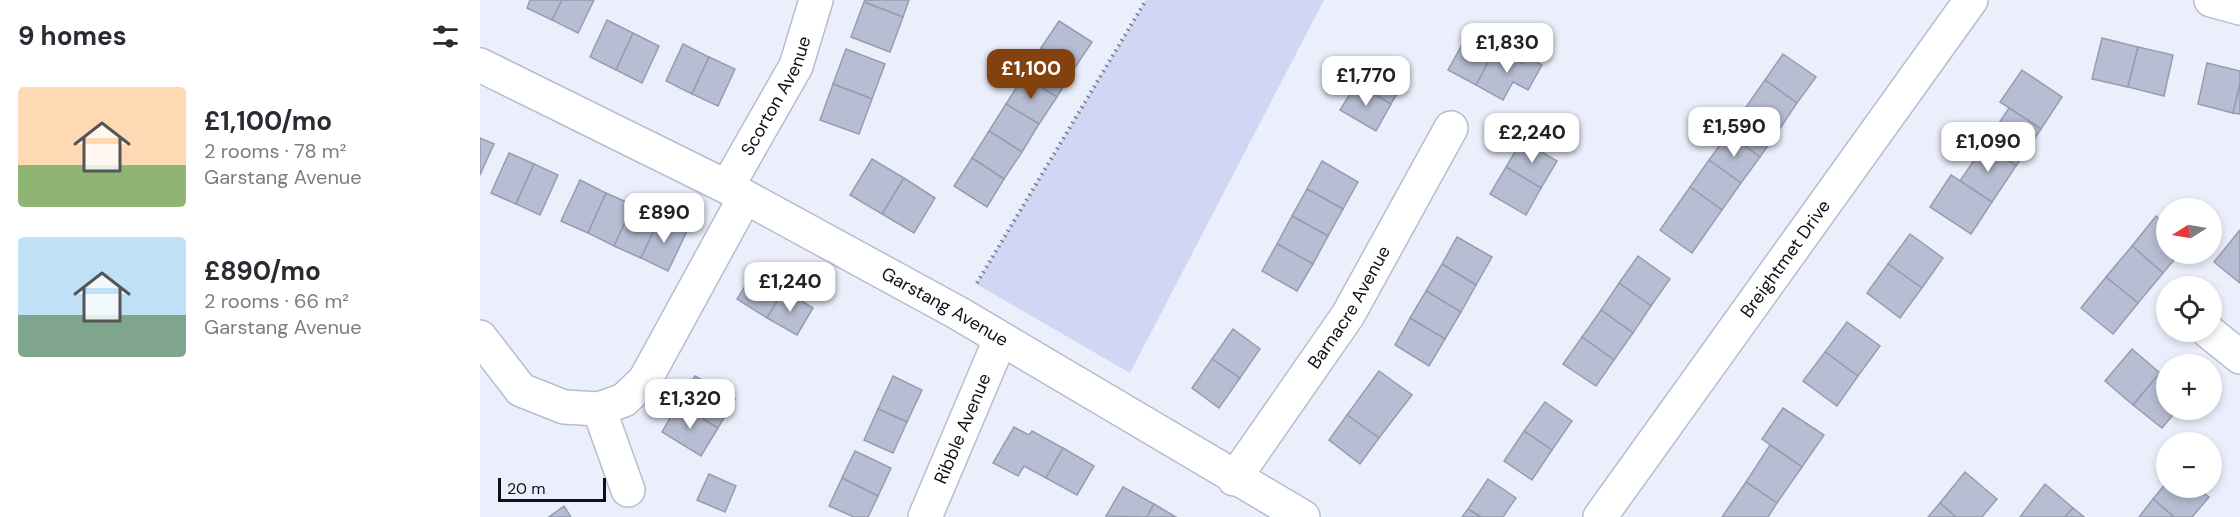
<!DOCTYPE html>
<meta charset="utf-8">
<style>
:root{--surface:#fff;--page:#f7f7f7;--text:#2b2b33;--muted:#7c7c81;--accent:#83410d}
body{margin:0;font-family:"DM Sans",sans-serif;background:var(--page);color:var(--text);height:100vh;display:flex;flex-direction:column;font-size:22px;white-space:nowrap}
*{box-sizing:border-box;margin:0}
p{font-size:20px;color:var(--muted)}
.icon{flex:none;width:33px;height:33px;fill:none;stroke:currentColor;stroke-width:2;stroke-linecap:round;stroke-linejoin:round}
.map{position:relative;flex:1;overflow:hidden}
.panel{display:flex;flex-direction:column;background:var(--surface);width:480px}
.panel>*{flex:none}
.needle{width:39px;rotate:259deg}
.buttons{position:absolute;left:1676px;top:198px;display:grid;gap:12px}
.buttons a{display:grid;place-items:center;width:66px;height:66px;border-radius:50%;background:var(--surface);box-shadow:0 3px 9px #0003;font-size:30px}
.scale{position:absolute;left:18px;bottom:15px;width:108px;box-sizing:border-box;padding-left:6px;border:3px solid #0e1017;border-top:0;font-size:16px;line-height:21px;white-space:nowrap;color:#0e1017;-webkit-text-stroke:4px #ebeffc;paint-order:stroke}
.price{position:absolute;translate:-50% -51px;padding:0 14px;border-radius:12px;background:#fff;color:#222;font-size:20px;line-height:39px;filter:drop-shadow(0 2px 3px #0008)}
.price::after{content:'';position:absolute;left:50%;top:36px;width:18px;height:14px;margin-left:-9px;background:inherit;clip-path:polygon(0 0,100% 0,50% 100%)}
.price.selected{background:var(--accent);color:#fff}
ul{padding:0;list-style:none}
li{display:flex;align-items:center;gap:18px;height:150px;padding:0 18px}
li span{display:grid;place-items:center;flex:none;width:168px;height:120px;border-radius:6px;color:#555}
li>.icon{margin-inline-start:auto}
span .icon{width:72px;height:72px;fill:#fffc;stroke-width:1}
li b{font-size:26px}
h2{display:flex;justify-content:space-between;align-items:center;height:72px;padding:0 18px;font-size:26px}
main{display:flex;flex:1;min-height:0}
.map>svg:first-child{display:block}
.green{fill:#cfd7f4}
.building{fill:#b7bdd2;stroke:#979cb0;stroke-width:1.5}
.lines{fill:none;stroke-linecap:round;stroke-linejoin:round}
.minor-casing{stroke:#b6bcd1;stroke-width:36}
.path{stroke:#767982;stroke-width:4;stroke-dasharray:1.5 4.5;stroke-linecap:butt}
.minor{stroke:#fff;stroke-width:33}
.labels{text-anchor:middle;stroke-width:4.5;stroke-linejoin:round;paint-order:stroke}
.street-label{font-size:18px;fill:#0e1017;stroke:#ebeffc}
</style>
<main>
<section class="panel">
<h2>9 homes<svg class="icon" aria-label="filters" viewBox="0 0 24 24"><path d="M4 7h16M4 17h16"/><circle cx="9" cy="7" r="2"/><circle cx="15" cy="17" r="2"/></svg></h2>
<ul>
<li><span style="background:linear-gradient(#ffd9b3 65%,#8fb573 0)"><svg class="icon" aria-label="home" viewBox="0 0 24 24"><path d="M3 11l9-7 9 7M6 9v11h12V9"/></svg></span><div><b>£1,100/mo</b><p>2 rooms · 78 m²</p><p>Garstang Avenue</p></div></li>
<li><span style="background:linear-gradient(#bfe0f5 65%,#7fa58c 0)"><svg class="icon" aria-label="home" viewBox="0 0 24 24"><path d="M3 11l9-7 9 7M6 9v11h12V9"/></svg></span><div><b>£890/mo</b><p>2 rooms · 66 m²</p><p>Garstang Avenue</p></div></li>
</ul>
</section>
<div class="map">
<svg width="1760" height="517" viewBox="0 0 1760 517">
<rect width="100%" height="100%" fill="#ebeffc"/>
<path class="green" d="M666,0h178l-194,373 -154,-89z"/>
<g class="building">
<path d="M50,0h32l-10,20 -25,-12z"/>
<path d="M82,0h32l-16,33 -26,-13z"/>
<path d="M385,0h44l-6,17 -39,-15z"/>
<path d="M384,2l39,15 -13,35 -39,-15z"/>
<path d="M127,20l26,13 -17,37 -26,-13z"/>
<path d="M579,21l33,21 -18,27 -33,-21z"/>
<path d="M153,33l26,13 -17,37 -26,-13z"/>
<path d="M988,34l27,16 -19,35 -28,-15z"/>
<path d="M1622,38l36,9 -10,40 -36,-8z"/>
<path d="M203,44l26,13 -17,37 -26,-13z"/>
<path d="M1658,47l35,8 -9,41 -36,-9z"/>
<path d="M561,48l33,21 -17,28 -33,-21z"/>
<path d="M366,49l39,15 -13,35 -39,-15z"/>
<path d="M1015,50l28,14 4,-7 15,8 -14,25 -15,-8 -10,18 -27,-15z"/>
<path d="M1303,54l33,23 -19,26 -32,-23z"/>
<path d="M229,57l26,12 -17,37 -26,-12z"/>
<path d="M892,57l35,20 -16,27 -35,-20z"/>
<path d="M1727,63l33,8v13l-7,29 -35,-9z"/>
<path d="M1542,70l40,27 -21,32 -41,-27z"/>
<path d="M544,76l33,21 -18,27 -33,-20z"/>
<path d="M1285,80l32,23 -18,27 -33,-23z"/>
<path d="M353,84l39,15 -13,35 -39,-14z"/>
<path d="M876,84l35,20 -15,27 -36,-21z"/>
<path d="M1760,84v30l-7,-1z"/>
<path d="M526,104l33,20 -17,28 -33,-21z"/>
<path d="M1266,107l33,23 -19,27 -32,-23z"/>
<path d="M1529,108l32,21 -25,37 -31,-22z"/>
<path d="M509,131l33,21 -18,27 -32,-21z"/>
<path d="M1248,134l32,23 -19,26 -32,-23z"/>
<path d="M0,138l14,6 -14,31z"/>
<path d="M1042,140l35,21 -16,27 -35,-21z"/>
<path d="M1505,144l31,22 -24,36 -32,-21z"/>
<path d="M29,153l25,11 -18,40 -25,-11z"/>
<path d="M492,158l32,21 -17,28 -33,-21z"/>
<path d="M392,159l32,19 -22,36 -32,-19z"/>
<path d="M1229,160l32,23 -19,27 -32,-23z"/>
<path d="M842,161l36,21 -15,27 -36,-20z"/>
<path d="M54,164l24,11 -18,40 -24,-11z"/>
<path d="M1026,167l35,21 -15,27 -36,-21z"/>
<path d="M1471,175l41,27 -21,32 -41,-27z"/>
<path d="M424,178l31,20 -21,35 -32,-19z"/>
<path d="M100,180l26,13 -18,40 -27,-12z"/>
<path d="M1210,187l32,23 -30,43 -32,-23z"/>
<path d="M827,189l36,20 -15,27 -36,-20z"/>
<path d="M126,193l27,12 -19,41 -26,-13z"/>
<path d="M153,205l27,13 -19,40 -27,-12z"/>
<path d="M812,216l36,20 -15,28 -36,-20z"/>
<path d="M1676,216l10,8v30h13l-16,19 -31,-27z"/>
<path d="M180,218l27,13 -19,40 -27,-13z"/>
<path d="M1760,230v53l-26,-21z"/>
<path d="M1430,234l33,24 -21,30 -34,-24z"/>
<path d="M977,237l35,20 -16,28 -34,-21z"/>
<path d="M797,244l36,20 -16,27 -35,-20z"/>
<path d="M1652,246l31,27 -25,30 -32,-26z"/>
<path d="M1158,256l32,23 -19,27 -32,-23z"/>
<path d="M962,264l34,21 -15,27 -35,-21z"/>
<path d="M1408,264l34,24 -22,30 -33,-25z"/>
<path d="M274,272l30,18 -17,28 -30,-19z"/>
<path d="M1626,277l32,26 -25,31 -32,-26z"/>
<path d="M1139,283l32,23 -18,27 -32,-23z"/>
<path d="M304,290l29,18 -16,27 -30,-17z"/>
<path d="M946,291l35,21 -16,27 -35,-21z"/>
<path d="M1121,310l32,23 -19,27 -32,-23z"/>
<path d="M930,318l35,21 -16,27 -34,-21z"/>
<path d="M1367,322l33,24 -22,30 -33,-24z"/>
<path d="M753,329l27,20 -20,29 -28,-19z"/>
<path d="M1102,337l32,23 -18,26 -33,-22z"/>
<path d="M1652,349l28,24 -27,32 -28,-24z"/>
<path d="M1345,352l33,24 -21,30 -34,-25z"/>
<path d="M732,359l28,19 -21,30 -27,-20z"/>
<path d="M899,371l33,24 -33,43 -32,-23z"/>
<path d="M1680,373l6,4v33h11l-15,18 -29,-23z"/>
<path d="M215,376l40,23 -17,29 -40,-24z"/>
<path d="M413,376l29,14 -15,32 -29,-13z"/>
<path d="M1065,402l27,19 -20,29 -28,-19z"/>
<path d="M198,404l40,24 -17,28 -39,-24z"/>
<path d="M1303,408l41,27 -22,32 -40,-28z"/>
<path d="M398,409l29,13 -14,31 -29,-13z"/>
<path d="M867,415l32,23 -19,26 -31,-24z"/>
<path d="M534,427l15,8 3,-4 31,17 -17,30 -22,-12 -6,10 -25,-13z"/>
<path d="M1044,431l28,19 -20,30 -28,-19z"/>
<path d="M1290,445l32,22 -25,36 -31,-21z"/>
<path d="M583,448l31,18 -17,29 -31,-17z"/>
<path d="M375,451l36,17 -13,28 -36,-18z"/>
<path d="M1485,472l32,27 -15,18h-26l-16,-14z"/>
<path d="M229,474l27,12 -11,26 -28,-12z"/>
<path d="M362,478l36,18 -10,21h-14l-25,-11z"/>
<path d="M1008,479l28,19 -13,19h-22l-13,-8z"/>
<path d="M1266,482l31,21 -9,14h-46z"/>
<path d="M1686,483v5h31l12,9 -17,20h-18l-21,-18z"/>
<path d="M1565,484l28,24 -8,9h-45z"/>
<path d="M643,487l31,17 -7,13 -41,-1z"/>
<path d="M1673,499l21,18h-35z"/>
<path d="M1460,503l16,14h-28z"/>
<path d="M674,504l22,13h-29z"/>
<path d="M84,506l7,11h-22z"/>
<path d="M1593,508l11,9h-19z"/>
<path d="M988,509l13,8h-19z"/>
</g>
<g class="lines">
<defs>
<g id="minor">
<path d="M1731,0l29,8"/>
<path id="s1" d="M0,65l247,122 231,126 345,204"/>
<path id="s2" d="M247,187l69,-121 20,-66"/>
<path d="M1729,332l31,25"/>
<path d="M0,337l41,53 43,17 35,2 25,-9 21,-20 100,-183"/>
<path d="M119,409l29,81"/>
<path id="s3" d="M754,479l114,-164 103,-187"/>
<path id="s4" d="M445,517l75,-177"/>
<path id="s5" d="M1120,517l371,-517"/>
</g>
</defs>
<use href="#minor" class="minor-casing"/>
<path class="path" d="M497,283l169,-283"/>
<use href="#minor" class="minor"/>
</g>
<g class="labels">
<g class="street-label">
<text dy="6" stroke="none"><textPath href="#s2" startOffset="104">Scorton Avenue</textPath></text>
<text dy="6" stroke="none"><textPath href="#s5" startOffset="318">Breightmet Drive</textPath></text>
<text dy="6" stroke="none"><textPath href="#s3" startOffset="207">Barnacre Avenue</textPath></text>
<text dy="6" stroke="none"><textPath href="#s1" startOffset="524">Garstang Avenue</textPath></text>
<text dy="6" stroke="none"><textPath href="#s4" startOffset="96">Ribble Avenue</textPath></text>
</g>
</g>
</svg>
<div class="buttons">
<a><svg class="needle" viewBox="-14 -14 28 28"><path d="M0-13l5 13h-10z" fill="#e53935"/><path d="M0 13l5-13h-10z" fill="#7c7c81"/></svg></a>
<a><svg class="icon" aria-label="locate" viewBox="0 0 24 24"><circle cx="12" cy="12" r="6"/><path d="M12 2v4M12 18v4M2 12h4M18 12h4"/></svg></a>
<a>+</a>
<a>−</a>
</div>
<div class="scale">20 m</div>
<b class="price" style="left:1027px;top:74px">£1,830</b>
<b class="price selected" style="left:551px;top:100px">£1,100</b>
<b class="price" style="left:886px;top:107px">£1,770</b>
<b class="price" style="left:1254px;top:158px">£1,590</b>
<b class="price" style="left:1052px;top:164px">£2,240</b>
<b class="price" style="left:1508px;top:173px">£1,090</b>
<b class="price" style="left:184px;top:244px">£890</b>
<b class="price" style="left:310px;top:313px">£1,240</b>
<b class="price" style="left:210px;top:430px">£1,320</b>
</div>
</main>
